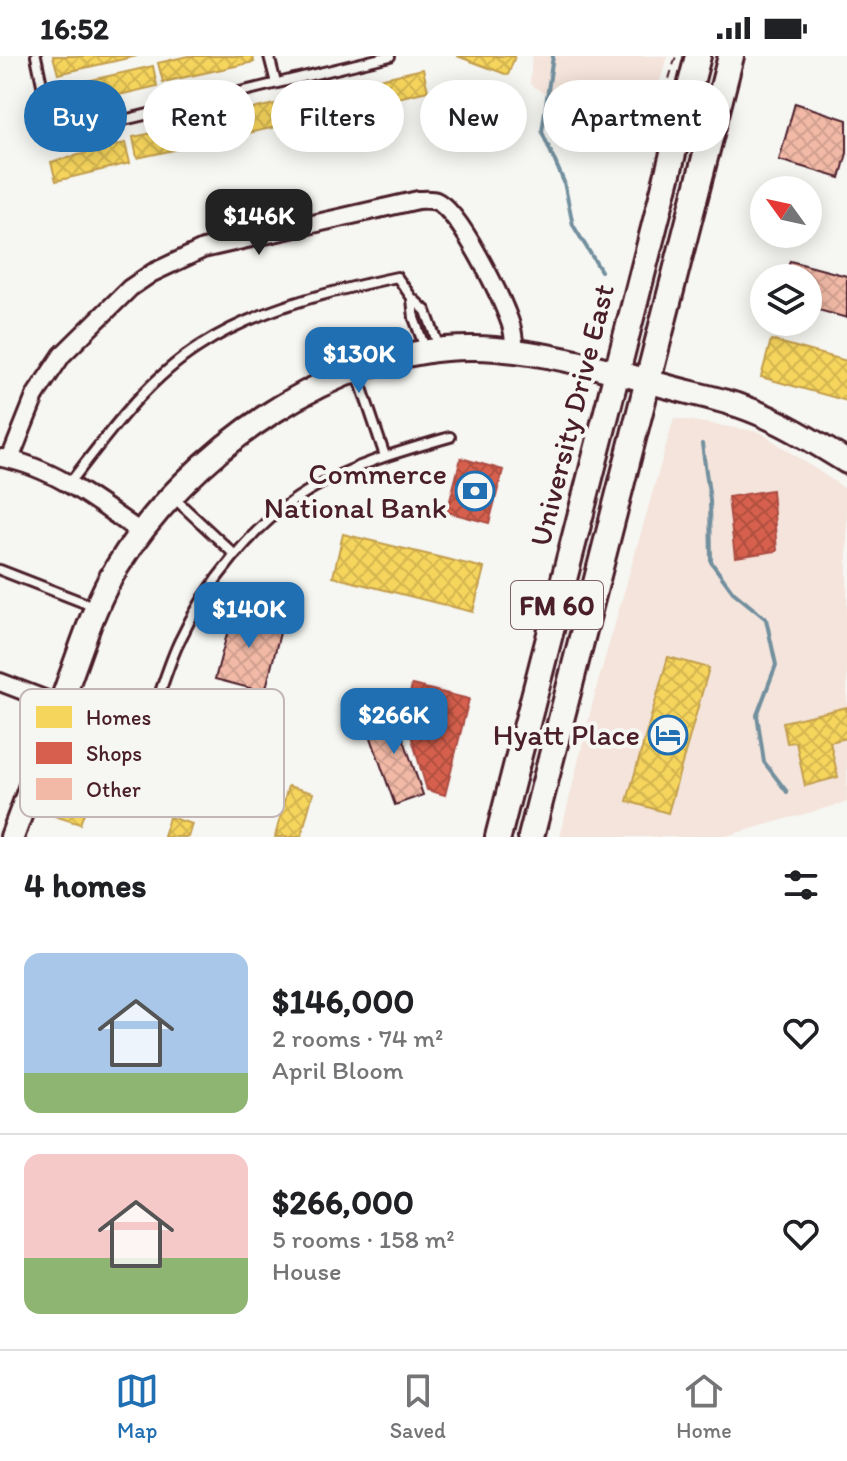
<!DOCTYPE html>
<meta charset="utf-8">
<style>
:root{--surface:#fff;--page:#f2f2f2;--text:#202124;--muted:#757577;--line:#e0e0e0;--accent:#1f6fb2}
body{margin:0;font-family:Itim,sans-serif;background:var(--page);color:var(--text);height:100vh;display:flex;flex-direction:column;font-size:30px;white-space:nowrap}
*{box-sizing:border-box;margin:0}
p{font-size:26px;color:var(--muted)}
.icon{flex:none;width:44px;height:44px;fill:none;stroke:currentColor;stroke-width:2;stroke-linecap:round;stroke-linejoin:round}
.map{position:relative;height:781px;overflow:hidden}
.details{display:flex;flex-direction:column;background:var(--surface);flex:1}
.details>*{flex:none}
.hud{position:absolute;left:24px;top:24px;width:800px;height:72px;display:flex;gap:16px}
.needle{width:52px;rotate:303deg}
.controls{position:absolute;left:750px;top:120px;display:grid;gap:16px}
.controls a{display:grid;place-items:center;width:72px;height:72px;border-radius:50%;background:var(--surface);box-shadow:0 4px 20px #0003;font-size:40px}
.price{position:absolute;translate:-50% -68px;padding:0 18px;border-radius:16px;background:var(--accent);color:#fff;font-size:26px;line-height:52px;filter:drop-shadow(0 2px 4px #0008)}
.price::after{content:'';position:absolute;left:50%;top:48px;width:24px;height:18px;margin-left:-12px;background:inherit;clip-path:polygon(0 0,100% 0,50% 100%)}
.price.selected{background:#222;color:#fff}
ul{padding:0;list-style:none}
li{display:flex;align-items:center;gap:24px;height:200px;padding:0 24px}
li+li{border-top:2px solid var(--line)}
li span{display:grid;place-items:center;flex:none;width:224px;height:160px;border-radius:16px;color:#555}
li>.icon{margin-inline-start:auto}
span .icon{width:96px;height:96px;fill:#fffc;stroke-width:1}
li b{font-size:34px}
h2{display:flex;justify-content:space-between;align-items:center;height:96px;padding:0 24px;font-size:34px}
.tag{padding:0 28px;border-radius:36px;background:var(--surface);box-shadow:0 4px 20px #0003;font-size:28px;line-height:72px}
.tag.selected{background:var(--accent);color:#fff}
.status{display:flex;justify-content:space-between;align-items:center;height:56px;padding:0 40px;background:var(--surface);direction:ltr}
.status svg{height:22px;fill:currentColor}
.tabs{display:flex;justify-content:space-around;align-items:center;height:112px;border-top:2px solid var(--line);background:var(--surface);font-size:22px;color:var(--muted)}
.tabs a{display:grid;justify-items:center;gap:4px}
.tabs .selected{color:var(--accent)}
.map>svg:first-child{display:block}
.built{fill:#f4e4db}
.homes{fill:url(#homes-cross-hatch);stroke:#c29e4d;stroke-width:2}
.shops{fill:url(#shops-cross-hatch);stroke:#ac4c43;stroke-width:2}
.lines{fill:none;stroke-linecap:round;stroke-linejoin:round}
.stream{stroke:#728f9e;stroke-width:4}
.building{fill:url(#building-cross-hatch);stroke:#4a1f2b;stroke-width:2}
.lane-casing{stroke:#4a1f2b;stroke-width:14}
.street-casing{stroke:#4a1f2b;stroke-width:22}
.secondary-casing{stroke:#4a1f2b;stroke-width:28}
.primary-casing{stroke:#4a1f2b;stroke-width:30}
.path{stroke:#4a1f2b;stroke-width:2;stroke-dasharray:8 6;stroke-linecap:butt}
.lane{stroke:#f6f6f2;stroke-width:8}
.street{stroke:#f6f6f2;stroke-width:16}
.secondary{stroke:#f6f6f2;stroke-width:22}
.primary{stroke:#f6f6f2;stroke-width:24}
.labels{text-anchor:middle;stroke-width:8;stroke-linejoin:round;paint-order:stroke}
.shield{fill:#f6f6f2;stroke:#7e6067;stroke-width:2}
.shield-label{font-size:28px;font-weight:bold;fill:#4a1f2b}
.street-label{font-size:30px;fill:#4a1f2b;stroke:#f6f6f2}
.poi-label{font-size:30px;fill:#4a1f2b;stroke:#f6f6f2;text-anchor:end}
.key{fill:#f6f6f2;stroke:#c2b6b6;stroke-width:2}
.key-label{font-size:22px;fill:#4a1f2b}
</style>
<div class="status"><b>16:52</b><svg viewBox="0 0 49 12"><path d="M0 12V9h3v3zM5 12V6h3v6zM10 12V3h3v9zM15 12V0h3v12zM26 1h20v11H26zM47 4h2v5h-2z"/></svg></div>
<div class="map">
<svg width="847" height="781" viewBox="0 0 847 781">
<defs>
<pattern id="homes-cross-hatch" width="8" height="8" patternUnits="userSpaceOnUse" patternTransform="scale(2)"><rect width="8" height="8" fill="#f6d55c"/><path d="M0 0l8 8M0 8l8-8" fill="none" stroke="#d4b650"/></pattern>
<pattern id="shops-cross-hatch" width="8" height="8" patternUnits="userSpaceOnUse" patternTransform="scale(2)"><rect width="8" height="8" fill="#d6604d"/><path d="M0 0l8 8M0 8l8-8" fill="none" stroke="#b04f40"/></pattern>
<pattern id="building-cross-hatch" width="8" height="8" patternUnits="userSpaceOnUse" patternTransform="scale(2)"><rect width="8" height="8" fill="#f1b9a6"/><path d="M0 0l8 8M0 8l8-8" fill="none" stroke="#d09f8f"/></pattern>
</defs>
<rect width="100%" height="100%" fill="#f6f6f2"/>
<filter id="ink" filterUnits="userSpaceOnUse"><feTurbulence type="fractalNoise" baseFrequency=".0125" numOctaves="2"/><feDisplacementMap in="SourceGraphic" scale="16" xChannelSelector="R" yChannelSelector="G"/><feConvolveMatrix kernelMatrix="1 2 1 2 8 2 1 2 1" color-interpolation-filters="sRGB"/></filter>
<g filter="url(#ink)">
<g class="built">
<path d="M532,0h135l-26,93 -17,-1 -94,-64z"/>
<path d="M674,362l86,14 87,58v312l-125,35h-162l35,-144z"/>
</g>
<g class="homes">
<path d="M53,0h84l-79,18z"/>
<path d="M188,0h65l1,6 -91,20 -5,-19z"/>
<path d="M457,0h58l-7,19z"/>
<path d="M153,10l4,20 -93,22 -4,-21z"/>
<path d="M423,13l5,22 -92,21 -5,-22z"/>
<path d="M325,37l5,22 -91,20 -5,-22z"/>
<path d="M225,62l4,20 -92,20 -4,-21z"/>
<path d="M125,87l5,20 -74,18 -5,-19z"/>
<path d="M771,284l76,21v40l-86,-24z"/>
<path d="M343,478l141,34 -11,44 -140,-35z"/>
<path d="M668,601l41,11 -41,145 -41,-12z"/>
<path d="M847,651v31l-17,4 8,35 -33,9 -9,-44 -9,1 -4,-21z"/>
<path d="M90,670l23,8 -33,90 -25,-8z"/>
<path d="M288,730l25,7 -12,44h-26z"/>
<path d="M169,761l23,7 -4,13h-24z"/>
</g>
<g class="shops">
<path d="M461,402l42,12 -14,53 -42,-11z"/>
<path d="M772,434l5,61 -42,6 -7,-60z"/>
<path d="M412,629l57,14 -24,96 -18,-5 -22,-75z"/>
</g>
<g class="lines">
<g class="stream">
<path d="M553,0l-11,76 22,50 9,43 28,46"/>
<path d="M702,388l8,56 1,62 22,30 33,27 10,46 -19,50 7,47 23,30"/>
</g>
</g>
<g class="building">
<path d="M795,47l52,17v33l-7,25 -61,-18z"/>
<path d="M790,205l57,15v42l-39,-11v-29h-23z"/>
<path d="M234,552l49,13 -18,71 -50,-13z"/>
<path d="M393,652l30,87 -28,10 -31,-87z"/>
</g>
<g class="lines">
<defs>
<g id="lane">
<path d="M36,0l17,81 337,-81"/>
<path d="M269,0l7,27"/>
<path d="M412,243l2,19 12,33"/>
<path d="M357,317l28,83"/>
<path d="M69,428c38,-49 78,-105 131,-138 57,-37 131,-55 197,-69l15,21 14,13 14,39"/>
<path d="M174,442l60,56"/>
<path d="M0,514l95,37"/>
<path d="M150,667c9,-27 17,-55 29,-81 26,-56 75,-119 129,-151 44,-26 93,-40 142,-54"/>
</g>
<g id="street">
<path d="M2,402c51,9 97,45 138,74"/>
<path d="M10,403l26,-65 26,-39 68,-67 22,-15 51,-24 215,-49c6,0 13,-1 18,1 24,10 65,96 74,121 4,10 4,21 5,31"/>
<path d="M0,626l60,23"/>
</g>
<path id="secondary" d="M12,781c20,-53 39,-106 58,-159 14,-38 26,-77 47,-111 71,-115 218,-221 357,-219 61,1 126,19 184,36 27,8 55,13 82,22 38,13 73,35 107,56"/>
<g id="primary">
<path d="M498,781l200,-781"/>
<path d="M531,781l200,-781"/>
</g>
</defs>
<use href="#lane" class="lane-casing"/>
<use href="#street" class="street-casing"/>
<use href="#secondary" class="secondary-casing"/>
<use href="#primary" class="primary-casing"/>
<path class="path" d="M665,36l11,-36"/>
<use href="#lane" class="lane"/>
<use href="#street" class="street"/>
<use href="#secondary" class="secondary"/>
<use href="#primary" class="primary"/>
</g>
</g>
<defs>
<symbol id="bank-ring" viewBox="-11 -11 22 22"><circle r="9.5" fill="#f6f6f2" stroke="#1f6fb2" stroke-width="1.5"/><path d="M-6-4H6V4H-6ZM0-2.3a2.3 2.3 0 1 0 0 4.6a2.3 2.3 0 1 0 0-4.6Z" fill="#1f6fb2"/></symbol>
<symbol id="hotel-ring" viewBox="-11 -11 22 22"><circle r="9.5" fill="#f6f6f2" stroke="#1f6fb2" stroke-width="1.5"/><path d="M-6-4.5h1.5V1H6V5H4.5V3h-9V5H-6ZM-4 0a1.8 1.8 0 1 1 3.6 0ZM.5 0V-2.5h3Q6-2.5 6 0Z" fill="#1f6fb2"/></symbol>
</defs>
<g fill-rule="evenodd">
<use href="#bank-ring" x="453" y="413" width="44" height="44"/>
<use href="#hotel-ring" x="646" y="657" width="44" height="44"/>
</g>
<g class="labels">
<rect class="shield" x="511" y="525" width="92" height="48" rx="6"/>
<g class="shield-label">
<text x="557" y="559">FM 60</text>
</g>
<g class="street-label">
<text transform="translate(572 359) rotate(-76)" y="10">University Drive East</text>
</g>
<g class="poi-label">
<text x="447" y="428">Commerce<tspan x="447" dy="34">National Bank</tspan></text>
<text x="640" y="689">Hyatt Place</text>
</g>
</g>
<rect x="20" y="633" width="264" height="128" rx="12" class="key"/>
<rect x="36" y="650" width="36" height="22" fill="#f6d55c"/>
<rect x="36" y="686" width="36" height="22" fill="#d6604d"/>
<rect x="36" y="722" width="36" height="22" fill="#f1b9a6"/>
<g class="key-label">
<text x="86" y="669">Homes</text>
<text x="86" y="705">Shops</text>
<text x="86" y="741">Other</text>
</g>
</svg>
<div class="controls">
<a><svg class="needle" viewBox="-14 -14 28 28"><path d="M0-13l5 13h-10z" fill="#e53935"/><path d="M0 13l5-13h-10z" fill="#757577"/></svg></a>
<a><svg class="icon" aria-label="layers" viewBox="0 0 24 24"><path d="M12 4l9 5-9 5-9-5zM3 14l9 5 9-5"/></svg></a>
</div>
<b class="price selected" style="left:259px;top:201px">$146K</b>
<b class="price" style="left:359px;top:339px">$130K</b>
<b class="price" style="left:249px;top:594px">$140K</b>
<b class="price" style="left:394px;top:700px">$266K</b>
<div class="hud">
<a class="tag selected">Buy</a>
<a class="tag">Rent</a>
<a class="tag">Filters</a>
<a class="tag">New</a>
<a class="tag">Apartment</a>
</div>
</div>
<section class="details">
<h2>4 homes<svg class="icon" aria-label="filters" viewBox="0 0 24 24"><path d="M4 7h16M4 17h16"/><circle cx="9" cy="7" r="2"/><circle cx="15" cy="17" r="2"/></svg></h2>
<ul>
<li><span style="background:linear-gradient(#a9c7e8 75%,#8fb573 0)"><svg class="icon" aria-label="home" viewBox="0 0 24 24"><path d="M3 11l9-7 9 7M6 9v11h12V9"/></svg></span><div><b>$146,000</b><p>2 rooms · 74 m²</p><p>April Bloom</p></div><svg class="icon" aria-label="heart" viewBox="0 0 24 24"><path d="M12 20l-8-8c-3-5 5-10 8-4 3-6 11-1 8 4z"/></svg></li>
<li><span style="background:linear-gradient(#f6c9c9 65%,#8fb573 0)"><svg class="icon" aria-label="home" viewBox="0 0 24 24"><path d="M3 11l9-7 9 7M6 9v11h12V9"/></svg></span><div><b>$266,000</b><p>5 rooms · 158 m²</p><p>House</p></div><svg class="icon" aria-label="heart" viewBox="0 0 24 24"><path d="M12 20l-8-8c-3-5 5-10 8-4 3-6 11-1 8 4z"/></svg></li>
</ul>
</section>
<nav class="tabs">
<a class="selected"><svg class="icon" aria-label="map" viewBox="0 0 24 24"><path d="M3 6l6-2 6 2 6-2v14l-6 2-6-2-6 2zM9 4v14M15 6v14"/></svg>Map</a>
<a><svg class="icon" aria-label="saved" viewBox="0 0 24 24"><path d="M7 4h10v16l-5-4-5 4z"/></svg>Saved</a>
<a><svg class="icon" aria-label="home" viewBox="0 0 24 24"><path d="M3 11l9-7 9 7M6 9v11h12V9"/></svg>Home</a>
</nav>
